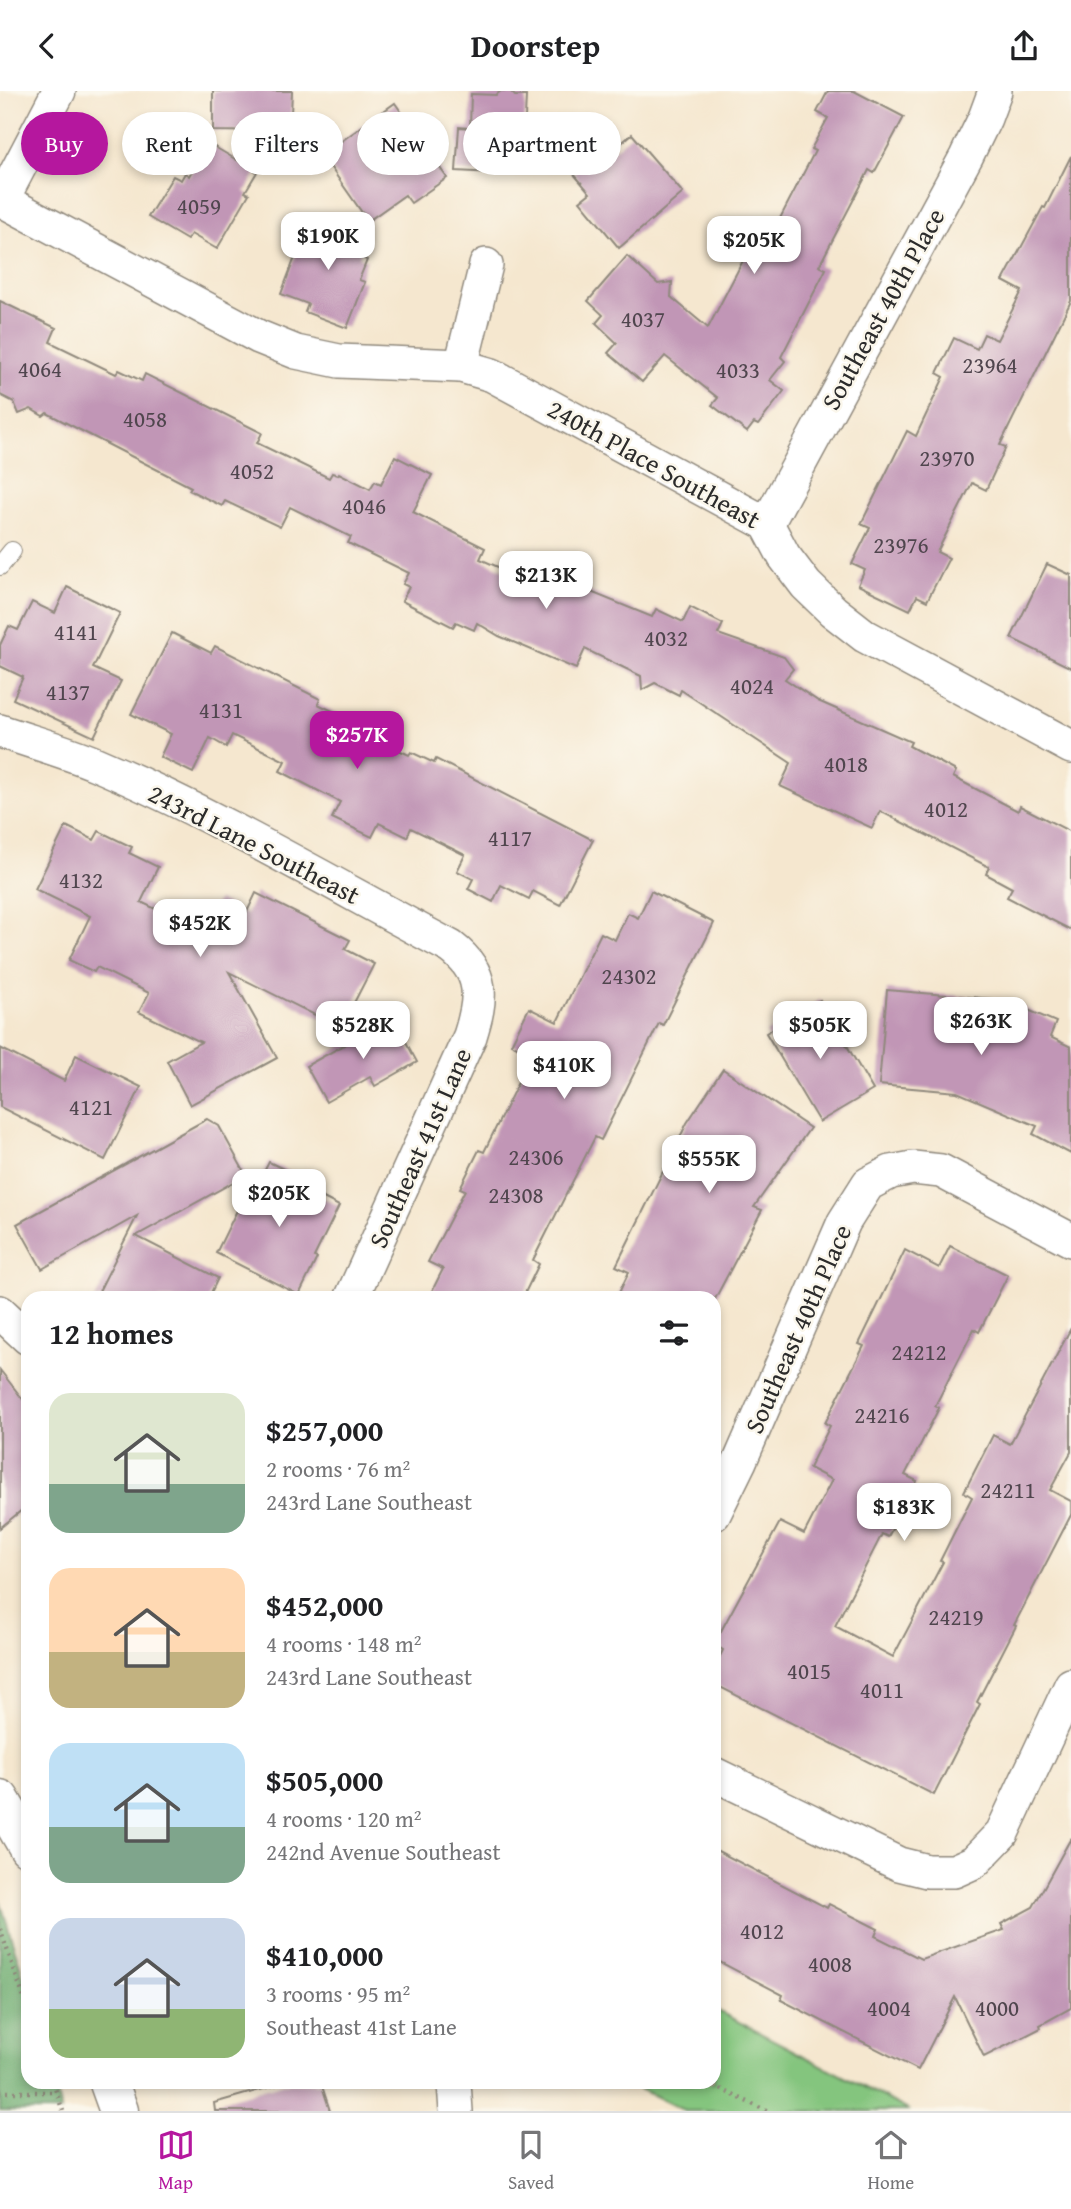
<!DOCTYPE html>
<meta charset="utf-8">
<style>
:root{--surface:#fff;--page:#f6f6f6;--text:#202124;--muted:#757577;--line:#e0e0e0;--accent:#b5179e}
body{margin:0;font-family:"Gentium Book Plus",serif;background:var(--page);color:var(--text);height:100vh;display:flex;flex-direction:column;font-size:26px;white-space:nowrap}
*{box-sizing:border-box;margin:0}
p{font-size:23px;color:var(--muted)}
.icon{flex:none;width:38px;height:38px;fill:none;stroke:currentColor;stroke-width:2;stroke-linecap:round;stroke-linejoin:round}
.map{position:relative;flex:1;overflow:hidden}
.drawer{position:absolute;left:21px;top:1200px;width:700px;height:798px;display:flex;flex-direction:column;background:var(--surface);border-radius:21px;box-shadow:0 4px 10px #0003}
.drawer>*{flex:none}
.banner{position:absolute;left:21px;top:21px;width:700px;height:63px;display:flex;gap:14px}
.price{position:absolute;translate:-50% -60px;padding:0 16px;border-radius:14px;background:#fff;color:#222;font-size:23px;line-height:46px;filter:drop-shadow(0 2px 4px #0008)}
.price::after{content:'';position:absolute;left:50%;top:42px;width:21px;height:16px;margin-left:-10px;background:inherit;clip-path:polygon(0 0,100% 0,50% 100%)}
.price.selected{background:var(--accent);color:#fff}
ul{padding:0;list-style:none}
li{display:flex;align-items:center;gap:21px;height:175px;padding:0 28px}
li span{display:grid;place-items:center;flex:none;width:196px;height:140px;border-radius:21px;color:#555}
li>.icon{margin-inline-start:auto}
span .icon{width:84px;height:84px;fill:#fffc;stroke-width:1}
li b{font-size:30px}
h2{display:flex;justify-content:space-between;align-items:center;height:84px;padding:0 28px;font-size:30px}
.tag{padding:0 24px;border-radius:32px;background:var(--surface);box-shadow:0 4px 10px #0003;font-size:24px;line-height:63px}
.tag.selected{background:var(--accent);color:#fff}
header{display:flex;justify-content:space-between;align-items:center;height:91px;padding:0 28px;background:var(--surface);font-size:32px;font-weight:800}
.tab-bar{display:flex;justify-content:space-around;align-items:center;height:98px;border-top:2px solid var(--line);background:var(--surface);font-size:19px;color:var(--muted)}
.tab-bar a{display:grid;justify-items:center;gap:4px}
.tab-bar .selected{color:var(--accent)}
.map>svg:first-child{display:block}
.green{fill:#84c57e;stroke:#587854;stroke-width:2}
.forest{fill:#6baa6d;stroke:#4b6a4c;stroke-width:2}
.building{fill:#c196b6}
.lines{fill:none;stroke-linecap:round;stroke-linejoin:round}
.service-casing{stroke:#90897d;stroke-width:20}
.minor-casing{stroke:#90897d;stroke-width:36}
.tertiary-casing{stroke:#90897d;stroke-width:41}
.path{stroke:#90897d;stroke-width:4.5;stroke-dasharray:2 5;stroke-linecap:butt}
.service{stroke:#fff;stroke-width:18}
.minor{stroke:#fff;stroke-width:33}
.tertiary{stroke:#fff;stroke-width:38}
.labels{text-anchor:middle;stroke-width:5;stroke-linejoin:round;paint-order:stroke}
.number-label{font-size:23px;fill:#50464e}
.street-label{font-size:26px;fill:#2b2b2b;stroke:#fbf7ec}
</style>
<header><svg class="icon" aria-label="back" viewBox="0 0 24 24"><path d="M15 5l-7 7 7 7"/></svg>Doorstep<svg class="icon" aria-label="share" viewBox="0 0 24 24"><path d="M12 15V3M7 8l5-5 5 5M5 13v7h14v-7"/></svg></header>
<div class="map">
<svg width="1071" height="2020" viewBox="0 0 1071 2020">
<rect width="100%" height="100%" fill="#fbf7ec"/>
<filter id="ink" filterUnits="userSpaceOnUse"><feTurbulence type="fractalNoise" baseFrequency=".0143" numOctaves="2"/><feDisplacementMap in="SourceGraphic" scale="14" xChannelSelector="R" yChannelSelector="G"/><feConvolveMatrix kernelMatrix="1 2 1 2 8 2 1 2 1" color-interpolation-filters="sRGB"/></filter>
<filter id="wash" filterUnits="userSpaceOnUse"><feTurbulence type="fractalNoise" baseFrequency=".00686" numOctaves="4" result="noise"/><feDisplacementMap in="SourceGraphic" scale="28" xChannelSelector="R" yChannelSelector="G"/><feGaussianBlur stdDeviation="1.57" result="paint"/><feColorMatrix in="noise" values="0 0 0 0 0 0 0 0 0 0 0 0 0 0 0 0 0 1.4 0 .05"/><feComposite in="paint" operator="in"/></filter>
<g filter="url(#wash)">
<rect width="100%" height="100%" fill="#f5e7cf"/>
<path class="green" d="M714,1918l196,102h-225l-57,-28h86z"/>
<path class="forest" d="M0,1809l28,92v91h26l7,28h-61z"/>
<g id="blocks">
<g class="building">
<path d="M213,0h79l-1,23 -10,18 -68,-1z"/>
<path d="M501,0h9l5,5h11l-3,65 -28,-2 -1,14 -38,-2 3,-44 11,1 1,-34 25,1z"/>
<path d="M828,0h26l50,26 -30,56 -5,-3 -50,96 7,3 -45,88 4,4 -15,19 14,11 -26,34 -4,-2 -7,9 -35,-27 6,-7 -53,-42 -23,26 -34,-29 9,-10 -21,-20 7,-8 -15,-14 39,-45 31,28 14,-2 -1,15 37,31 54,-104 12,6 41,-79 -4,-2 17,-31 -11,-6z"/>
<path d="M395,12l52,75 -36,25 -6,-8 -37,26 -46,-66z"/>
<path d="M632,43l51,59 -64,55 -39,-47 10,-8 -17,-20 25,-22 6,7z"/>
<path d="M208,52l49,29 -12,20 4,2 -32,55 -26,-15 -4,6 -39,-23 25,-41 8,4 4,-7 4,3z"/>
<path d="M1071,65v145l-71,144 6,2 -20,43 -14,-7 -35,69 12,6 -22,43 -10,-5 -7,14 -52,-25 7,-15 -13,-6 18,-36 -9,-4 46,-93 9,5 28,-59 -7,-4 17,-35 23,11 7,-15 13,6 25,-49 -19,-10 40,-74 2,1z"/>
<path d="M315,123l51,22 -7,21 8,3 -8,20 6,2 -18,46 -42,-16 3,-8 -27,-10 23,-60 3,1z"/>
<path d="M0,210l56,27 -6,14 66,32 3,-4 23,11 3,-7 117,59 -5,10 72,35 3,-5 6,2 1,-2 31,16 5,-8 6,3 14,-28 37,19 -19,37 72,36 -5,11 63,28 3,-7 21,10 2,-7 83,34 4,-8 27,13 7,-15 33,17 -5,10 66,23 9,12 -8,10 33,22 93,41 -2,4 47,25 -3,6 65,34 2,-5 51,26v98l-64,-33 5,-9 -26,-14 3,-7 -109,-56 -8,17 -92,-42 11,-23 -110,-73 -2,5 -24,-12 -13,7 -1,-14 -56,-27 -9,20 -77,-33 -22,-13 -3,7 -18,-8 -3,5 -51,-26 7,-14 -6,-3 6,-11 -61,-30 3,-6 -61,-30 -10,20 -55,-26 -3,5 -33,-16 2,-3 -144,-74 -4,3 -12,-7 -12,5 -5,-12 -14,-7z"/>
<path d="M1047,473l24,11v93l-60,-30z"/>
<path d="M67,496l53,26 -27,55 28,13 -27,56 -81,-38 10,-22 -23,-11v-21l9,-19 9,4 14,-28 23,11z"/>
<path d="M172,542l39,20 4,-7 105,53 -2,5 31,15 -3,6 63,30 2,-3 23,11 2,-4 157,81 -33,65 -27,-14 -4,8 -28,-14 -8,17 -25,-13 5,-10 -16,-8 8,-16 -54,-27 -4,9 -28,-14 -7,14 -40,-19 8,-16 -60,-31 5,-10 -53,-26 -6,12 -16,-9 -17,35 -33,-16 11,-23 -40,-20z"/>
<path d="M66,735l28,14 5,-9 33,16 -3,6 29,14 -17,35 62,30 15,-32 28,14 10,-21 94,47 -5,9 29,15 -33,64 -112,-56 48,86 -87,47 -23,-44 34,-19 -62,-30 10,-19 -52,-26 -3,5 -25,-12 21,-44 -55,-27z"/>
<path d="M651,800l63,32 -51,102 -4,-2 -58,117 -6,-3 -62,123 6,4 -17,35h-94l15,-30 -15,-7 37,-72 -5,-2 19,-38 5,2 48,-98 -21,-10 18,-36 28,14 44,-89 14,7 13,-27 10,5z"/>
<path d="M887,899l118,10 51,22 -6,15 21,10v107l-38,-20 4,-8 -80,-34 -78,-7z"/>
<path d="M820,909l53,90 -54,32 -53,-89z"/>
<path d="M393,927l24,44 -42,24 -5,-9 -44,25 -20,-36z"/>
<path d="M0,957l64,33 12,-26 65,32 -36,73 -105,-53z"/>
<path d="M723,978l87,59 -56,79 8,3 -47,89h-99l13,-27 -13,-6 71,-143z"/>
<path d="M207,1028l12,7 27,49 -110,61 82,42 -10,21h-113l42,-83 -95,53 -25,-45z"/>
<path d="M269,1071l41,20 -4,7 33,17 -25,51 3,1 -18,37 -83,-42 34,-69 4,7z"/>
<path d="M950,1155l58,29 -29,57 -5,-3 -39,77 4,2 -34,67 12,6 -29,56 -6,-3 -47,92 58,31 50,-95 -3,-1 32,-64 -8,-5 29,-57 17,9 61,-116v124l-21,38 21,11v14l-57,110 2,1 -39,76 3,2 -46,91 -220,-111v-16l9,-18 -9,-6 66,-122 24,12 28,-54 -23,-12 21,-42 -5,-3 39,-77 -5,-2 46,-94 34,18z"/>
<path d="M0,1279l28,36v99l-28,23z"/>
<path d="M1071,1747v170l-31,17 1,3 -57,29 -29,-60 -37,73 -137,-70 2,-5 -69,-36v-110l113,59 2,-4 49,25 -3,7 46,23 83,-29 -3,-6 32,-17z"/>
<path d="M284,1992h37l9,28h-115l-1,-8z"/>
</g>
</g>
</g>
<g filter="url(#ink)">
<use href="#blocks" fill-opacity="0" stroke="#90897d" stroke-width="2"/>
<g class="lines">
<defs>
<path id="service" d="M0,475l12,-15"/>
<g id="minor">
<path d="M0,108l259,138 37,15 43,9 122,5 31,9 275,149 17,32 22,29 27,26 32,25 206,111"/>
<path d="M2,109l57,-109"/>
<path d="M461,275l25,-101"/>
<path d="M767,433l199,-367 19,-39 10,-27"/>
<path d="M0,640c32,11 65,20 96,33 122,52 238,121 355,183 34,26 31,51 19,89l-119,263"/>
<path d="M0,1221l28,26"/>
<path d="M714,1423l26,-53 104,-239 24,-38 23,-12 22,-4 28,3 130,69"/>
<path d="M714,1683l185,90 28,7h27l20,-9 28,-29 69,-148"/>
<path d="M454,1992l2,28"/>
</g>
<g id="tertiary">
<path d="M0,1708l28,48"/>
<path d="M109,1992l10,28"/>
</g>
</defs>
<use href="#service" class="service-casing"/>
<use href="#minor" class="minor-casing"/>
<use href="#tertiary" class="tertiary-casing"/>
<g class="path">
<path d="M0,1838l28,81"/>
<path d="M53,1992l10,28"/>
<path d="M708,1992l59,28"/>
<path d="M0,2001h56"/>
</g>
<use href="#service" class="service"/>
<use href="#minor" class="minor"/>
<use href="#tertiary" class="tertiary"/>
</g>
</g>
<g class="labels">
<g class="number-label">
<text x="199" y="123">4059</text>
<text x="643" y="236">4037</text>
<text x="990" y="282">23964</text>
<text x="40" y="286">4064</text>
<text x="738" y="287">4033</text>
<text x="145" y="336">4058</text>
<text x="947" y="375">23970</text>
<text x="252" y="388">4052</text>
<text x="364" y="423">4046</text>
<text x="901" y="462">23976</text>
<text x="76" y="549">4141</text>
<text x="666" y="555">4032</text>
<text x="752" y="603">4024</text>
<text x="68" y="609">4137</text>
<text x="221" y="627">4131</text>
<text x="846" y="681">4018</text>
<text x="946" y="726">4012</text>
<text x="510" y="755">4117</text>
<text x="81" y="797">4132</text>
<text x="629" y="893">24302</text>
<text x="91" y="1024">4121</text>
<text x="536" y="1074">24306</text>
<text x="516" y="1112">24308</text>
<text x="919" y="1269">24212</text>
<text x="882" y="1332">24216</text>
<text x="1008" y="1407">24211</text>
<text x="956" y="1534">24219</text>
<text x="809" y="1588">4015</text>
<text x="882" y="1607">4011</text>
<text x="762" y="1848">4012</text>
<text x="830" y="1881">4008</text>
<text x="889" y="1925">4004</text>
<text x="997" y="1925">4000</text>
</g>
<g class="street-label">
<text transform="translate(883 218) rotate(-61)" y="9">Southeast 40th Place</text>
<text transform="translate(654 373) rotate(29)" y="9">240th Place Southeast</text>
<text transform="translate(254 753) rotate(27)" y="9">243rd Lane Southeast</text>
<text transform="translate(420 1057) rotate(-66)" y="9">Southeast 41st Lane</text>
<text transform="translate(798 1238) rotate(-66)" y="9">Southeast 40th Place</text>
</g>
</g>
</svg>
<b class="price" style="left:328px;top:181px">$190K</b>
<b class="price" style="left:754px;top:185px">$205K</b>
<b class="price" style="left:546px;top:520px">$213K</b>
<b class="price selected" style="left:357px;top:680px">$257K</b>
<b class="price" style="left:200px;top:868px">$452K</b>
<b class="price" style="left:981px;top:966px">$263K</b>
<b class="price" style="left:363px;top:970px">$528K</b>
<b class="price" style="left:820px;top:970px">$505K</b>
<b class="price" style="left:564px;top:1010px">$410K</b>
<b class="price" style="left:709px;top:1104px">$555K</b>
<b class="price" style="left:279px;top:1138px">$205K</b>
<b class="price" style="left:904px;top:1452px">$183K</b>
<div class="banner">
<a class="tag selected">Buy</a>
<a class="tag">Rent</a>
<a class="tag">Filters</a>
<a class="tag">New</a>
<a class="tag">Apartment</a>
</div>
<section class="drawer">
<h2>12 homes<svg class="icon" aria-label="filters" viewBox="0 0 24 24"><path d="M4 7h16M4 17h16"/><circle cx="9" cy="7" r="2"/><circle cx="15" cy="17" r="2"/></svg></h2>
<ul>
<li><span style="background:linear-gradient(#dfe7d0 65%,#7fa58c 0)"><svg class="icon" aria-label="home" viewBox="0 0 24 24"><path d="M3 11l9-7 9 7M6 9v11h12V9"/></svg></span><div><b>$257,000</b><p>2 rooms · 76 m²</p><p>243rd Lane Southeast</p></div></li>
<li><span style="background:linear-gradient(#ffd9b3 60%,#c2b280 0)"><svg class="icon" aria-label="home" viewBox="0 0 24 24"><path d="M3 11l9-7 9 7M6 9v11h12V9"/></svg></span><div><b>$452,000</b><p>4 rooms · 148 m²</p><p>243rd Lane Southeast</p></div></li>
<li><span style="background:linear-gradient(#bfe0f5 60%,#7fa58c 0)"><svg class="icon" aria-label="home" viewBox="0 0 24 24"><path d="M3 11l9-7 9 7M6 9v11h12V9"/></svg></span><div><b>$505,000</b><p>4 rooms · 120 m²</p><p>242nd Avenue Southeast</p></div></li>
<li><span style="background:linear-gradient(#c9d6e8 65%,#8fb573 0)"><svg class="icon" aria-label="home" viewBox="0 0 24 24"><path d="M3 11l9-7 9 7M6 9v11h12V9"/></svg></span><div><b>$410,000</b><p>3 rooms · 95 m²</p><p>Southeast 41st Lane</p></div></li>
</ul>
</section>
</div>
<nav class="tab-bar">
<a class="selected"><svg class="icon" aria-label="map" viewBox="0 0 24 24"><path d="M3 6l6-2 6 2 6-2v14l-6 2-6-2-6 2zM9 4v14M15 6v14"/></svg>Map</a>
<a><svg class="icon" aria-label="saved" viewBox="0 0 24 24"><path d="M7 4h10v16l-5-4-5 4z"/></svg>Saved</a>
<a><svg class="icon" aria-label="home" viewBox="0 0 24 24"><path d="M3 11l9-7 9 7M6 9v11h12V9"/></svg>Home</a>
</nav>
